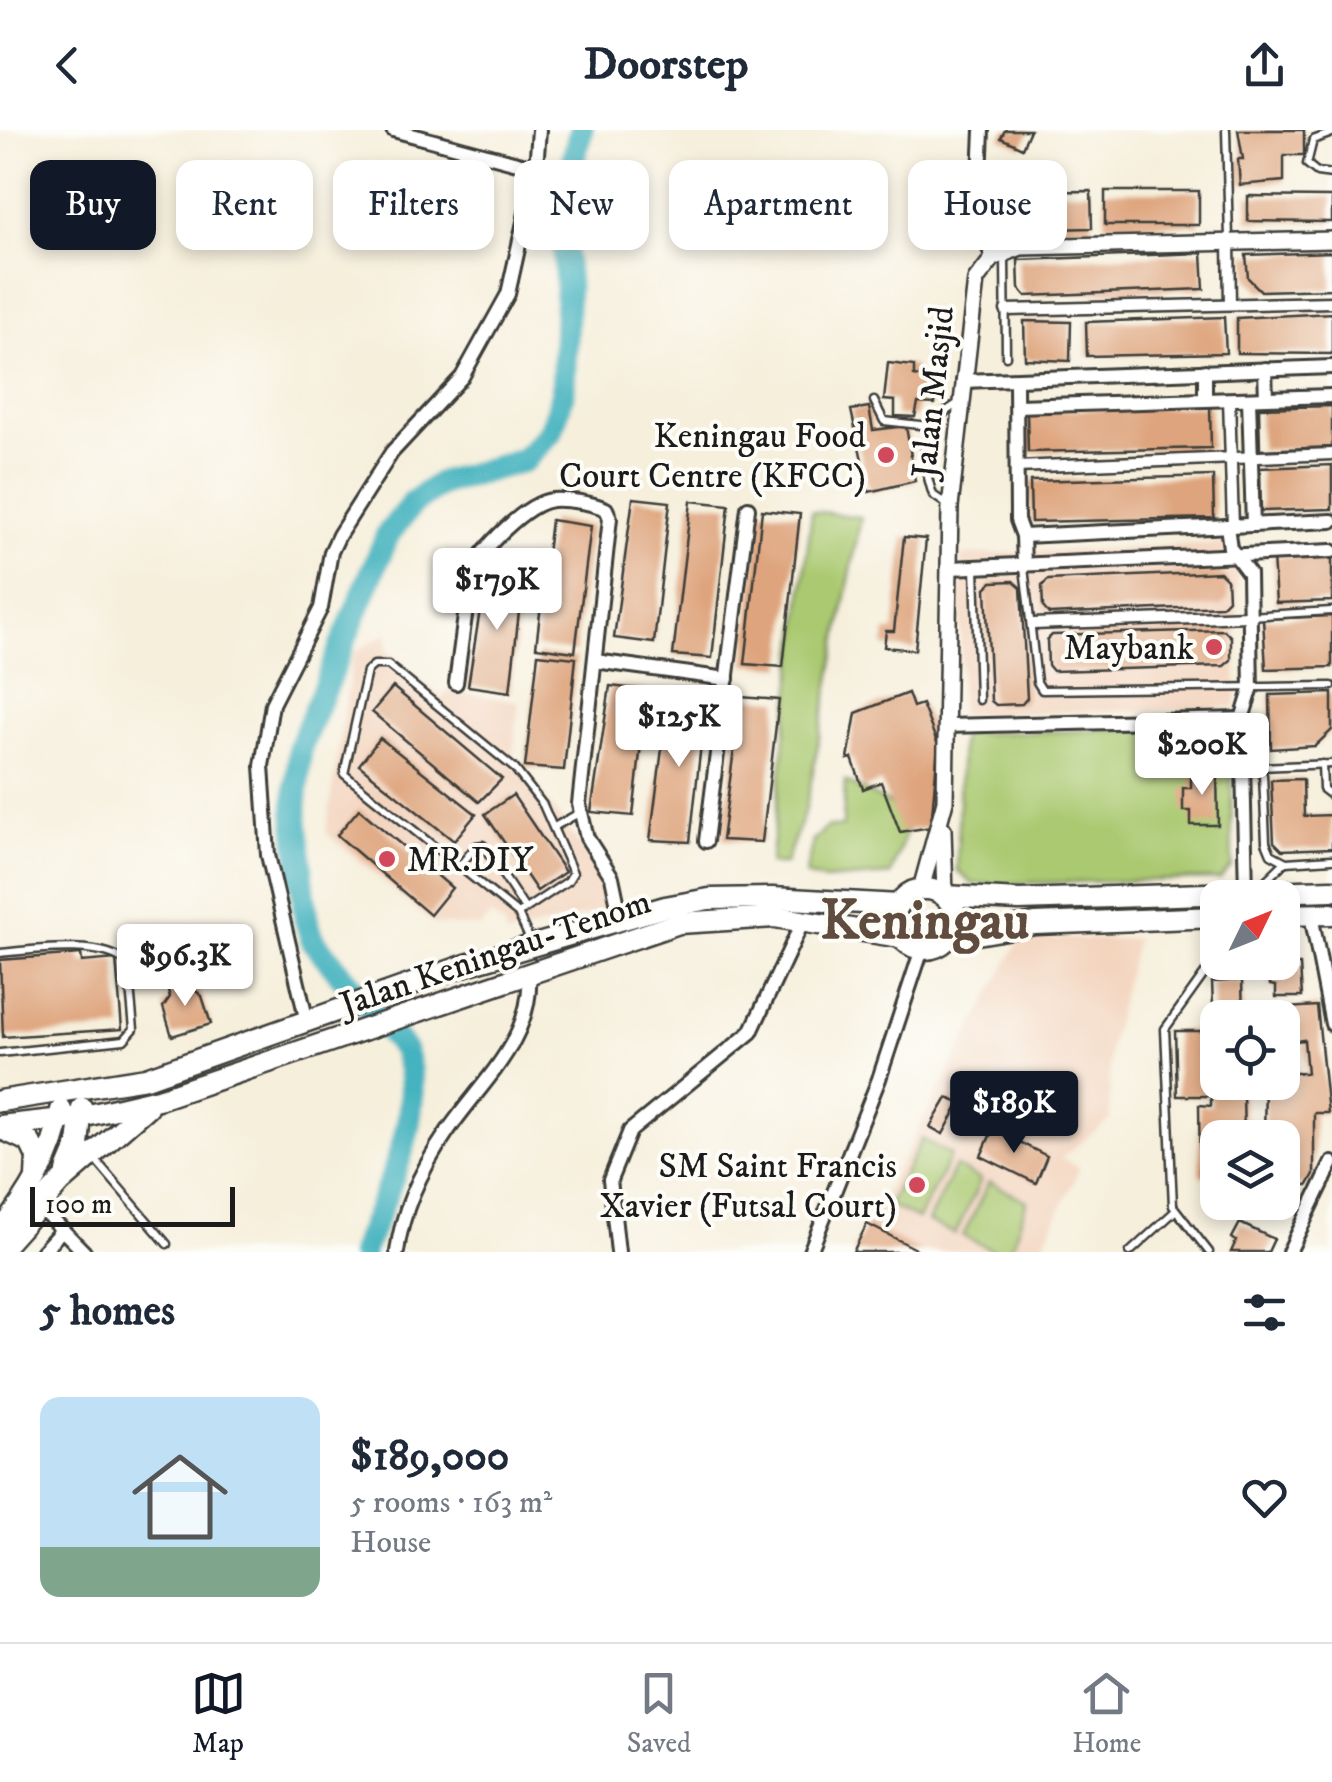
<!DOCTYPE html>
<meta charset="utf-8">
<style>
:root{--surface:#fff;--page:#f6f6f7;--text:#1f2937;--muted:#747a83;--line:#e0e1e3;--accent:#111827}
body{margin:0;font-family:"IM FELL DW Pica",serif;background:var(--page);color:var(--text);height:100vh;display:flex;flex-direction:column;font-size:38px;white-space:nowrap}
*{box-sizing:border-box;margin:0}
p{font-size:32px;color:var(--muted)}
.icon{flex:none;width:55px;height:55px;fill:none;stroke:currentColor;stroke-width:2;stroke-linecap:round;stroke-linejoin:round}
.map{position:relative;height:1122px;overflow:hidden}
.details{display:flex;flex-direction:column;background:var(--surface);flex:1}
.details>*{flex:none}
.banner{position:absolute;left:30px;top:30px;width:1272px;height:90px;display:flex;gap:20px}
.needle{width:65px;rotate:47deg}
.tools{position:absolute;left:1200px;top:750px;display:grid;gap:20px}
.tools a{display:grid;place-items:center;width:100px;height:100px;border-radius:20px;background:var(--surface);box-shadow:0 5px 15px #0003;font-size:50px}
.scale{position:absolute;left:30px;bottom:25px;width:205px;box-sizing:border-box;padding-left:10px;border:5px solid #1c1c1c;border-top:0;font-size:28px;line-height:35px;white-space:nowrap;color:#1c1c1c;-webkit-text-stroke:8px #fdfcf7;paint-order:stroke}
.price{position:absolute;translate:-50% -85px;padding:0 22px;border-radius:10px;background:#fff;color:#222;font-size:32px;line-height:65px;filter:drop-shadow(0 2px 5px #0008)}
.price::after{content:'';position:absolute;left:50%;top:60px;width:30px;height:22px;margin-left:-15px;background:inherit;clip-path:polygon(0 0,100% 0,50% 100%)}
.price.on{background:var(--accent);color:#fff}
ul{padding:0;list-style:none}
li{display:flex;align-items:center;gap:30px;height:250px;padding:0 40px}
li span{display:grid;place-items:center;flex:none;width:280px;height:200px;border-radius:20px;color:#555}
li>.icon{margin-inline-start:auto}
span .icon{width:120px;height:120px;fill:#fffc;stroke-width:1}
li b{font-size:42px}
h2{display:flex;justify-content:space-between;align-items:center;height:120px;padding:0 40px;font-size:42px}
.chip{padding:0 35px;border-radius:20px;background:var(--surface);box-shadow:0 5px 15px #0003;font-size:35px;line-height:90px}
.chip.on{background:var(--accent);color:#fff}
header{display:flex;justify-content:space-between;align-items:center;height:130px;padding:0 40px;background:var(--surface);font-size:45px;font-weight:700}
.tab-bar{display:flex;justify-content:space-around;align-items:center;height:140px;border-top:2px solid var(--line);background:var(--surface);font-size:28px;color:var(--muted)}
.tab-bar a{display:grid;justify-items:center;gap:5px}
.tab-bar .on{color:var(--accent)}
.map>svg:first-child{display:block}
.built{fill:#f3d4be}
.green{fill:#aac971;stroke:#637246;stroke-width:2.5}
.lines{fill:none;stroke-linecap:round;stroke-linejoin:round}
.river{stroke:#44b3bf;stroke-width:25}
.building{fill:#dea47d;fill-rule:evenodd}
.service-casing{stroke:#3d3c39;stroke-width:11}
.pedestrian-casing{stroke:#3d3c39;stroke-width:15}
.minor-casing{stroke:#3d3c39;stroke-width:18}
.tertiary-casing{stroke:#3d3c39;stroke-width:20}
.primary-casing{stroke:#3d3c39;stroke-width:25}
.service{stroke:#fff;stroke-width:6}
.pedestrian{stroke:#fff;stroke-width:10}
.minor{stroke:#fff;stroke-width:12}
.tertiary{stroke:#fff;stroke-width:15}
.primary{stroke:#fff;stroke-width:20}
.poi-dot{fill:#d1495b;stroke:#fdfcf7;stroke-width:4}
.labels{text-anchor:middle;stroke-width:8;stroke-linejoin:round;paint-order:stroke}
.street-label{font-size:35px;fill:#1c1c1c;stroke:#fdfcf7}
.poi-label{font-size:35px;fill:#1c1c1c;stroke:#fdfcf7;text-anchor:end}
.town-label{font-size:55px;font-weight:bold;fill:#604c3e;stroke:#fdfcf7}
</style>
<header><svg class="icon" aria-label="back" viewBox="0 0 24 24"><path d="M15 5l-7 7 7 7"/></svg>Doorstep<svg class="icon" aria-label="share" viewBox="0 0 24 24"><path d="M12 15V3M7 8l5-5 5 5M5 13v7h14v-7"/></svg></header>
<div class="map">
<svg width="1332" height="1122" viewBox="0 0 1332 1122">
<rect width="100%" height="100%" fill="#fdfcf7"/>
<filter id="ink" filterUnits="userSpaceOnUse"><feTurbulence type="fractalNoise" baseFrequency=".01" numOctaves="2"/><feDisplacementMap in="SourceGraphic" scale="20" xChannelSelector="R" yChannelSelector="G"/><feConvolveMatrix kernelMatrix="1 2 1 2 8 2 1 2 1" color-interpolation-filters="sRGB"/></filter>
<filter id="wash" filterUnits="userSpaceOnUse"><feTurbulence type="fractalNoise" baseFrequency=".0048" numOctaves="4" result="noise"/><feDisplacementMap in="SourceGraphic" scale="40" xChannelSelector="R" yChannelSelector="G"/><feGaussianBlur stdDeviation="2.25" result="paint"/><feColorMatrix in="noise" values="0 0 0 0 0 0 0 0 0 0 0 0 0 0 0 0 0 1.4 0 .05"/><feComposite in="paint" operator="in"/></filter>
<g filter="url(#wash)">
<rect width="100%" height="100%" fill="#f6efdc"/>
<g class="built">
<path d="M1238,413l-2,164 -276,8 1,-160z"/>
<path d="M388,503l-1,18 56,48 3,-8 73,10 -6,55 87,115 8,38 -102,27 -2,-10 -13,-11 -11,12 -46,-3 -108,-91 27,-180z"/>
<path d="M1020,809h116l-27,111 1,70 -49,38 19,10 -40,84h-187z"/>
</g>
<g class="green">
<path d="M812,381l49,6 -55,291 -21,56h-15z"/>
<path d="M1231,597l1,139 -12,13 -248,5 -15,-14 4,-136z"/>
<path d="M845,651l45,23 17,26 -17,45 -66,5 -19,-5 8,-34 14,-14h16z"/>
<path d="M922,1009l29,16 -33,64 -30,-14z"/>
<path d="M955,1036l26,14 -26,54 -27,-12z"/>
<path d="M989,1052l38,19 -17,51h-13l-34,-16z"/>
</g>
<g class="lines">
<path class="river" d="M362,1122c23,-60 68,-140 41,-204l-90,-107 -7,-22 -11,-109 5,-63 88,-213 25,-31 28,-20 83,-23 27,-29 12,-39 4,-106 -6,-78 20,-78"/>
</g>
<g id="blocks">
<g class="building">
<path d="M1005,0h25l-8,18 -21,-10z"/>
<path d="M1238,0h66v25h-20v26l-44,4 -2,-26h5z"/>
<path d="M1091,61l1,37 -81,2 -1,-38z"/>
<rect x="1105" y="61" width="94" height="34"/>
<path d="M1248,66l84,1v25l-84,-1z"/>
<path d="M1332,122v37l-71,2 -13,-13 -2,-23z"/>
<path d="M1202,123l2,36 -178,7 -7,-8 -1,-28z"/>
<path d="M1332,183v41l-95,-1v-35z"/>
<path d="M1224,187l2,36 -139,3 -1,-34z"/>
<path d="M1024,191l47,1 -1,39 -45,-2z"/>
<path d="M888,233l26,3v10l24,4 -3,24 -17,-1 -3,14 -20,-1v-15l-11,-1z"/>
<path d="M1210,276l1,42 -183,4 -1,-41z"/>
<path d="M1332,276v41l-72,3 -1,-42z"/>
<path d="M869,277l4,23 33,-4 9,55 -46,11 -18,-82z"/>
<path d="M1332,335v44l-71,2 -1,-43z"/>
<path d="M1213,346l1,42 -183,4 -1,-41z"/>
<path d="M633,368l37,4 -16,141 -40,-5z"/>
<path d="M691,371l38,4 -17,153 -39,-3z"/>
<path d="M762,380l38,4 -17,153 -38,-3z"/>
<path d="M551,390l40,6 -16,126 -39,-5z"/>
<path d="M904,407l22,2 -11,111 -31,-3 2,-16h8z"/>
<path d="M1332,424v47l-56,2 -3,-46z"/>
<path d="M486,442l37,4 -13,116 -42,-6z"/>
<path d="M1220,442l7,7 1,20 -7,7 -172,8 -6,-7 -1,-21 6,-6z"/>
<path d="M1013,451l8,7 6,110 -5,6 -26,1 -5,-4 -5,-113 6,-6z"/>
<path d="M1332,486v51l-66,2 -3,-50z"/>
<path d="M1224,500l7,7v23l-7,6 -171,5 -5,-6 -1,-25 5,-5z"/>
<path d="M538,524l38,4 -12,112 -39,-3z"/>
<path d="M610,556l37,4 -14,126 -42,-4z"/>
<path d="M393,557l109,92 -23,23 -107,-90z"/>
<path d="M908,563l5,14 9,-3 16,41 -7,82 -31,5 -19,-50 -18,7 -11,-31 -4,1 8,-46z"/>
<path d="M1332,563v37l-17,16 -44,3 -1,-54z"/>
<path d="M669,566l37,4 -16,142 -40,-2z"/>
<path d="M741,567l38,3 -17,142 -40,-2z"/>
<path d="M380,608l96,76 -22,27 -95,-76z"/>
<path d="M1217,640l1,55h-27v-14h-8v-23h8v-17z"/>
<path d="M1303,649l1,37 28,-1v33l-50,2 -8,-8 -3,-62z"/>
<path d="M513,665l52,77 -28,19 -52,-77z"/>
<path d="M359,679l93,79 -22,27 -93,-80z"/>
<path d="M81,824l1,8 34,-3 6,70 -119,8 -3,-77z"/>
<path d="M1282,827h13l1,8h4l2,32h-26v-11l-6,-1v-23h12z"/>
<path d="M181,849l21,17 9,28 -39,12 -9,-29 7,-10 -4,-13z"/>
<path d="M1242,850l1,38h-25v64h44v10l-19,1 1,45h-26v38h-18l-1,-71 12,1v-10h-34l-2,-65h39l-2,-49z"/>
<path d="M1317,876l11,107h-14v61l-6,11 -26,-1v-46h-18l1,-56h17v-64h-9l-1,-9zM1304,910l3,33h-18l-3,-31z"/>
<path d="M947,968l13,5 -17,31 -13,-7z"/>
<path d="M993,999l54,27 -11,27 -55,-27z"/>
<path d="M1240,1093l34,16 -6,13h-37l5,-11 -4,-3z"/>
<path d="M867,1094l55,28h-69z"/>
</g>
</g>
</g>
<g filter="url(#ink)">
<use href="#blocks" fill-opacity="0" stroke="#3d3c39" stroke-width="2.5"/>
<g class="lines">
<defs>
<g id="service">
<path d="M1226,0l3,109"/>
<path d="M1332,3l-19,7 -6,24 10,8 15,2"/>
<path d="M1005,127l1,99"/>
<path d="M874,271l10,20 45,5"/>
<path d="M949,376l-16,-11c-14,-43 -14,-71 28,-93"/>
<path d="M975,437l4,133"/>
<path d="M1024,437l13,115 5,8 290,-4"/>
<path d="M1248,486l84,-5"/>
<path d="M1244,620l19,25 3,67 5,12 15,8 46,-3"/>
<path d="M1322,634l1,25 9,7"/>
<path d="M1259,637l73,-3"/>
<path d="M554,697l25,-14"/>
<path d="M459,737l17,-21 7,-1 42,64"/>
<path d="M1258,758l27,-26"/>
<path d="M518,784l50,-33 5,-8 -30,-68 -28,-36 -127,-104h-14l-7,6 -23,103 174,140 13,28"/>
<path d="M0,823c30,-3 109,-14 128,12l6,64 -10,11 -124,13"/>
<path d="M94,1028l73,86"/>
<path d="M1130,1122l45,-41"/>
<path d="M1209,1122l-36,-46 -8,-177 53,-74"/>
</g>
<g id="pedestrian">
<path d="M1229,112l1,62"/>
<path d="M1006,180l326,-8"/>
<path d="M1229,269l4,127"/>
<path d="M1017,337l315,-13"/>
<path d="M1033,494l215,-8"/>
</g>
<g id="minor">
<path d="M393,0l143,38"/>
<path d="M982,0l-4,93 15,35"/>
<path d="M1265,239l1,29"/>
<path d="M1205,241v29"/>
<path d="M1016,250l1,140 6,16 1,30"/>
<path d="M963,251l369,-14"/>
<path d="M1249,269l4,126"/>
<path d="M1017,276l315,-10"/>
<path d="M1227,396l3,22 19,25 2,117 -9,29 4,173"/>
<path d="M1023,406l309,-15"/>
<path d="M950,438l382,-17"/>
<path d="M595,531l132,18"/>
<path d="M456,553l15,-112c11,-22 55,-68 81,-71 16,-1 40,3 54,9l4,9 -31,286 8,34 25,39 9,43"/>
<path d="M946,596l296,-7"/>
<path d="M706,711l42,-333"/>
<path d="M1311,785l21,109"/>
<path d="M307,892l-39,-167 -6,-89 10,-62 49,-96 10,-56 8,-17 53,-83 70,-75 46,-83 28,-126 3,-38"/>
<path d="M40,1077l44,45"/>
<path d="M42,1122l20,-22"/>
<path d="M397,1122c5,-42 26,-85 50,-120 34,-50 87,-93 82,-159"/>
<path d="M618,1122l-8,-72 20,-49 121,-99 52,-111"/>
<path d="M810,1122l69,-173 43,-130"/>
<path d="M1289,1122l43,-89"/>
</g>
<g id="tertiary">
<path d="M943,699l2,67"/>
<path d="M921,759l24,-88 5,-294 26,-227 17,-22 28,-11 311,-7"/>
</g>
<g id="primary">
<circle cx="925" cy="789" r="30"/>
<path d="M945,766l74,4 313,-10"/>
<path d="M1282,785l50,-1"/>
<path d="M948,809l87,-15 183,-7"/>
<path d="M0,971l146,-23 320,-113 199,-58 44,-8 63,-1 127,7"/>
<path d="M0,996l81,-9 81,-19 517,-175 96,-6 126,20"/>
<path d="M4,1000l26,12 7,15 -1,20"/>
<path d="M67,1041l11,-26 4,-37"/>
<path d="M0,1103c28,-37 54,-77 61,-123"/>
<path d="M0,1120l61,-68 86,-75"/>
</g>
</defs>
<use href="#service" class="service-casing"/>
<use href="#pedestrian" class="pedestrian-casing"/>
<use href="#minor" class="minor-casing"/>
<use href="#tertiary" class="tertiary-casing"/>
<use href="#primary" class="primary-casing"/>
<use href="#service" class="service"/>
<use href="#pedestrian" class="pedestrian"/>
<use href="#minor" class="minor"/>
<use href="#tertiary" class="tertiary"/>
<use href="#primary" class="primary"/>
</g>
</g>
<g class="poi-dot">
<circle cx="886" cy="325" r="10"/>
<circle cx="1214" cy="517" r="10"/>
<circle cx="387" cy="729" r="10"/>
<circle cx="917" cy="1055" r="10"/>
</g>
<g class="labels">
<g class="street-label">
<text transform="translate(932 262) rotate(-84)" y="12">Jalan Masjid</text>
<text transform="translate(495 822) rotate(-19)" y="12">Jalan Keningau-Tenom</text>
</g>
<g class="poi-label">
<text x="866" y="317">Keningau Food<tspan x="866" dy="40">Court Centre (KFCC)</tspan></text>
<text x="1194" y="529">Maybank</text>
<text x="407" y="741" text-anchor="start">MR.DIY</text>
<text x="897" y="1047">SM Saint Francis<tspan x="897" dy="40">Xavier (Futsal Court)</tspan></text>
</g>
<g class="town-label">
<text x="925" y="808">Keningau</text>
</g>
</g>
</svg>
<div class="tools">
<a><svg class="needle" viewBox="-14 -14 28 28"><path d="M0-13l5 13h-10z" fill="#e53935"/><path d="M0 13l5-13h-10z" fill="#747a83"/></svg></a>
<a><svg class="icon" aria-label="locate" viewBox="0 0 24 24"><circle cx="12" cy="12" r="6"/><path d="M12 2v4M12 18v4M2 12h4M18 12h4"/></svg></a>
<a><svg class="icon" aria-label="layers" viewBox="0 0 24 24"><path d="M12 4l9 5-9 5-9-5zM3 14l9 5 9-5"/></svg></a>
</div>
<div class="scale">100 m</div>
<b class="price" style="left:497px;top:503px">$179K</b>
<b class="price" style="left:679px;top:640px">$125K</b>
<b class="price" style="left:1202px;top:668px">$200K</b>
<b class="price" style="left:185px;top:879px">$96.3K</b>
<b class="price on" style="left:1014px;top:1026px">$189K</b>
<div class="banner">
<a class="chip on">Buy</a>
<a class="chip">Rent</a>
<a class="chip">Filters</a>
<a class="chip">New</a>
<a class="chip">Apartment</a>
<a class="chip">House</a>
</div>
</div>
<section class="details">
<h2>5 homes<svg class="icon" aria-label="filters" viewBox="0 0 24 24"><path d="M4 7h16M4 17h16"/><circle cx="9" cy="7" r="2"/><circle cx="15" cy="17" r="2"/></svg></h2>
<ul>
<li><span style="background:linear-gradient(#bfe0f5 75%,#7fa58c 0)"><svg class="icon" aria-label="home" viewBox="0 0 24 24"><path d="M3 11l9-7 9 7M6 9v11h12V9"/></svg></span><div><b>$189,000</b><p>5 rooms · 163 m²</p><p>House</p></div><svg class="icon" aria-label="heart" viewBox="0 0 24 24"><path d="M12 20l-8-8c-3-5 5-10 8-4 3-6 11-1 8 4z"/></svg></li>
</ul>
</section>
<nav class="tab-bar">
<a class="on"><svg class="icon" aria-label="map" viewBox="0 0 24 24"><path d="M3 6l6-2 6 2 6-2v14l-6 2-6-2-6 2zM9 4v14M15 6v14"/></svg>Map</a>
<a><svg class="icon" aria-label="saved" viewBox="0 0 24 24"><path d="M7 4h10v16l-5-4-5 4z"/></svg>Saved</a>
<a><svg class="icon" aria-label="home" viewBox="0 0 24 24"><path d="M3 11l9-7 9 7M6 9v11h12V9"/></svg>Home</a>
</nav>
